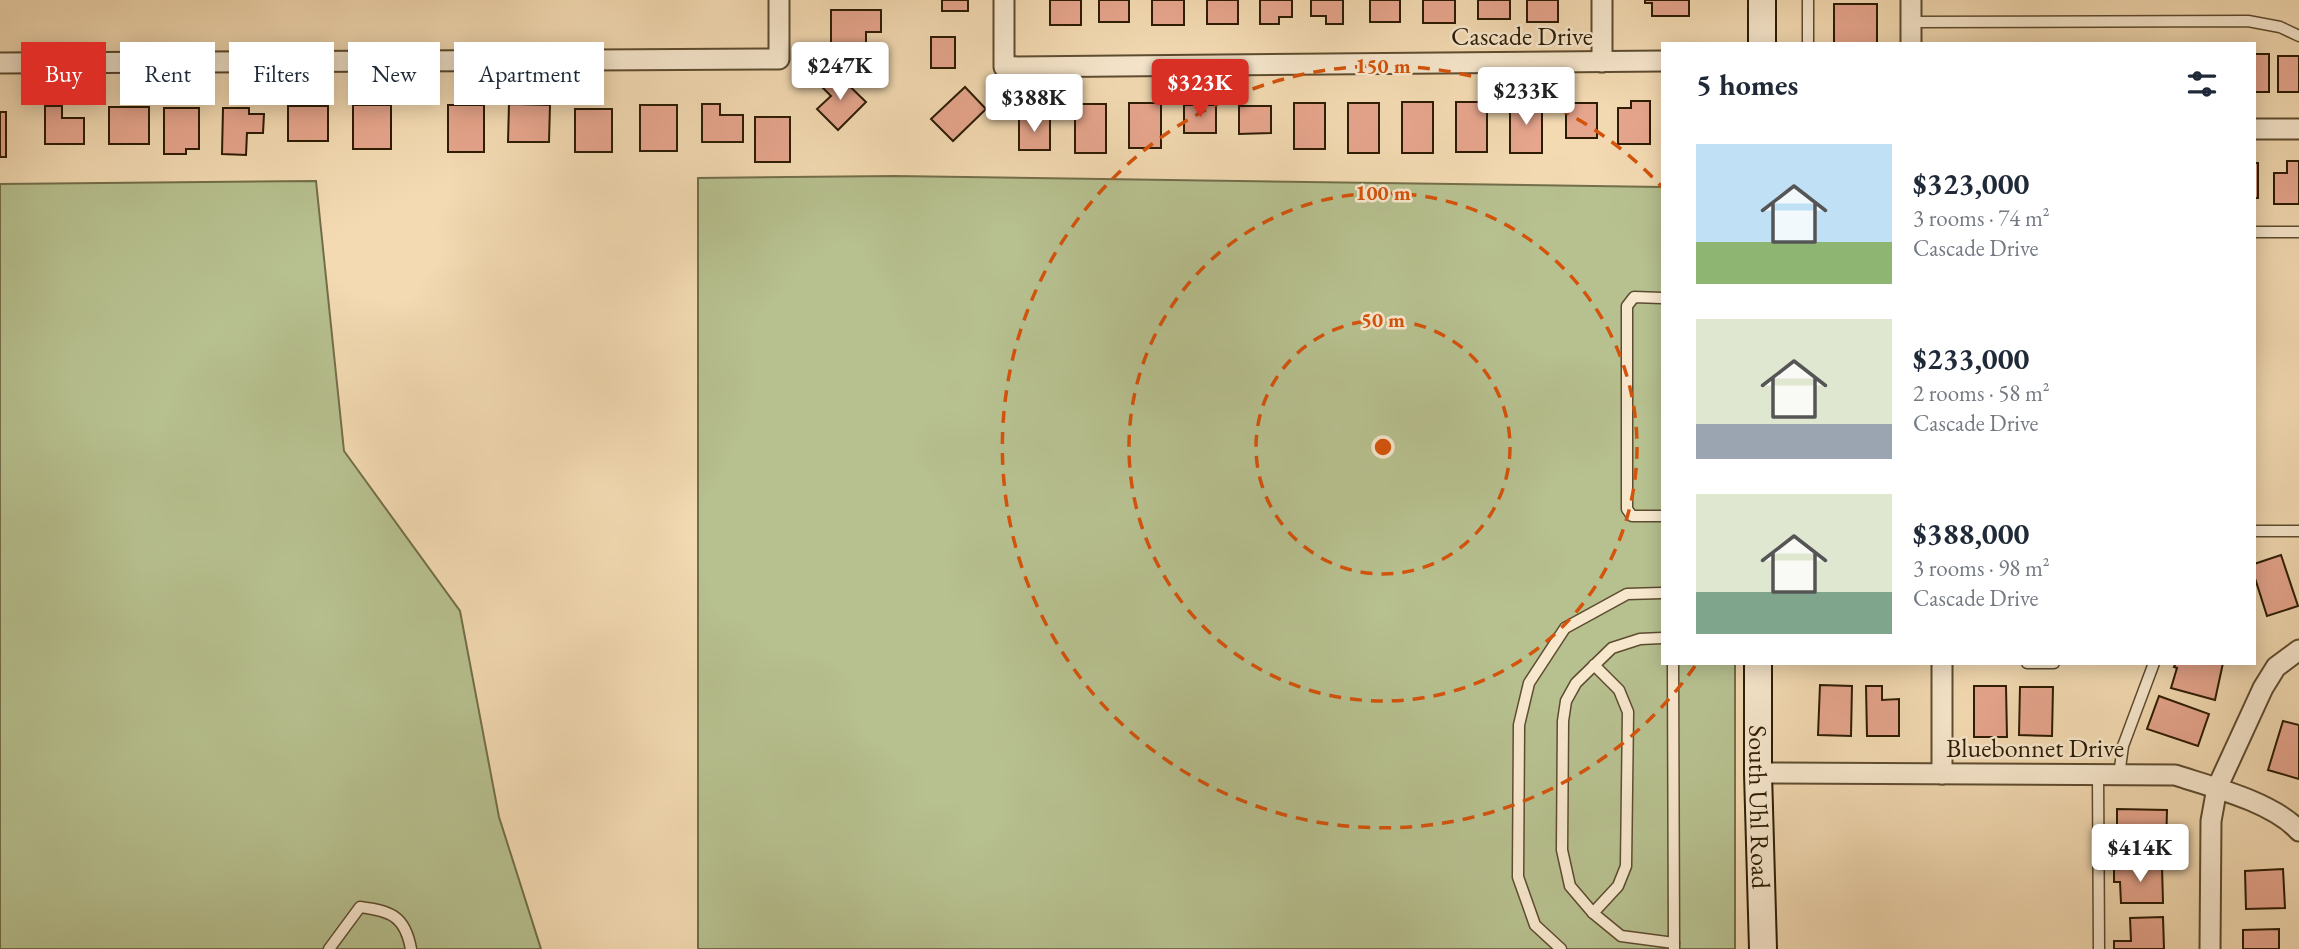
<!DOCTYPE html>
<meta charset="utf-8">
<style>
:root{--surface:#fff;--page:#f2f2f3;--text:#1f2937;--muted:#747a83;--accent:#d93025}
body{margin:0;font-family:"EB Garamond",serif;background:var(--page);color:var(--text);height:100vh;display:flex;flex-direction:column;font-size:26px;white-space:nowrap}
*{box-sizing:border-box;margin:0}
p{font-size:23px;color:var(--muted)}
.icon{flex:none;width:38px;height:38px;fill:none;stroke:currentColor;stroke-width:2;stroke-linecap:round;stroke-linejoin:round}
.map{position:relative;flex:1;overflow:hidden}
.sheet{position:absolute;left:1661px;top:42px;width:595px;height:623px;display:flex;flex-direction:column;background:var(--surface);border-radius:0px;box-shadow:0 4px 18px #0003}
.sheet>*{flex:none}
.guide{position:absolute;left:21px;top:42px;width:665px;height:63px;display:flex;gap:14px}
.price{position:absolute;translate:-50% -60px;padding:0 16px;border-radius:7px;background:#fff;color:#222;font-size:23px;line-height:46px;filter:drop-shadow(0 2px 4px #0008)}
.price::after{content:'';position:absolute;left:50%;top:42px;width:21px;height:16px;margin-left:-10px;background:inherit;clip-path:polygon(0 0,100% 0,50% 100%)}
.price.selected{background:var(--accent);color:#fff}
ul{padding:0;list-style:none}
li{display:flex;align-items:center;gap:21px;height:175px;padding:0 35px}
li span{display:grid;place-items:center;flex:none;width:196px;height:140px;border-radius:0px;color:#555}
li>.icon{margin-inline-start:auto}
span .icon{width:84px;height:84px;fill:#fffc;stroke-width:1}
li b{font-size:30px}
h2{display:flex;justify-content:space-between;align-items:center;height:84px;padding:0 35px;font-size:30px}
.chip{padding:0 24px;border-radius:0px;background:var(--surface);box-shadow:0 4px 18px #0003;font-size:24px;line-height:63px}
.chip.selected{background:var(--accent);color:#fff}
.map>svg:first-child{display:block}
.green{fill:#b7c08f;stroke:#726e49;stroke-width:2}
.building{fill:#e6a58d;stroke:#2d1c03;stroke-width:2}
.lines{fill:none;stroke-linecap:round;stroke-linejoin:round}
.lane-casing{stroke:#5e4c2f;stroke-width:13}
.street-casing{stroke:#5e4c2f;stroke-width:23}
.secondary-casing{stroke:#2d1c03;stroke-width:30}
.lane{stroke:#f7e7cd;stroke-width:10}
.street{stroke:#f7e7cd;stroke-width:19}
.secondary{stroke:#f7e7cd;stroke-width:26}
.ring{fill:none;stroke:#d5530b;stroke-width:3.5;stroke-dasharray:12 9}
.labels{text-anchor:middle;stroke-width:5;stroke-linejoin:round;paint-order:stroke}
.street-label{font-size:26px;fill:#2d1c03;stroke:#f7e7cd}
.centre{fill:#d5530b;stroke:#f7e7cd;stroke-width:3.5}
.ring-label{font-size:21px;text-anchor:middle;font-weight:bold;fill:#d5530b;stroke:#f7e7cd;stroke-width:5;stroke-linejoin:round;paint-order:stroke}
</style>
<div class="map">
<svg width="2299" height="949" viewBox="0 0 2299 949">
<rect width="100%" height="100%" fill="#f3dab2"/>
<filter id="stains"><feTurbulence type="fractalNoise" baseFrequency=".00286" numOctaves="4"/><feColorMatrix values="0 0 0 0 .2 0 0 0 0 .09 0 0 0 0 .02 0 0 0 .5 -.17"/></filter>
<radialGradient id="worn" r=".72"><stop offset=".6" stop-color="#630" stop-opacity="0"/><stop offset="1" stop-color="#630" stop-opacity=".3"/></radialGradient>
<g class="green">
<path d="M895,176l767,11v476h73v286h-1037v-771z"/>
<path d="M316,181l28,270 116,160 39,206 42,132h-541v-765z"/>
</g>
<g class="building">
<rect x="942" y="0" width="26" height="11"/>
<rect x="1050" y="0" width="31" height="25"/>
<rect x="1099" y="0" width="30" height="22"/>
<rect x="1152" y="0" width="32" height="25"/>
<rect x="1207" y="0" width="31" height="24"/>
<path d="M1260,0h32v17h-13v7h-19z"/>
<path d="M1311,0h32v24h-17v-8h-15z"/>
<rect x="1370" y="0" width="30" height="22"/>
<rect x="1423" y="0" width="32" height="23"/>
<rect x="1478" y="0" width="32" height="19"/>
<rect x="1527" y="0" width="31" height="22"/>
<path d="M1645,0h44v16h-37v-13h-7z"/>
<rect x="1834" y="4" width="43" height="40"/>
<path d="M831,10h50v22h-15v18h-35z"/>
<rect x="931" y="37" width="24" height="31"/>
<rect x="2254" y="54" width="15" height="38"/>
<rect x="2278" y="56" width="21" height="36"/>
<path d="M835,72l31,30 -28,28 -21,-21 14,-13 -10,-10z"/>
<path d="M965,87l21,22 -33,32 -22,-22z"/>
<rect x="1510" y="101" width="32" height="52"/>
<path d="M1631,101h19v43h-32v-36h13z"/>
<rect x="1402" y="102" width="31" height="51"/>
<rect x="1456" y="102" width="31" height="50"/>
<rect x="1129" y="103" width="32" height="45"/>
<rect x="1294" y="103" width="31" height="46"/>
<rect x="1348" y="103" width="31" height="50"/>
<rect x="1566" y="103" width="31" height="35"/>
<path d="M509,104l41,1 -1,37h-41z"/>
<path d="M702,104h18v11h23v27h-41z"/>
<rect x="1075" y="104" width="31" height="49"/>
<rect x="353" y="105" width="38" height="44"/>
<rect x="448" y="105" width="36" height="47"/>
<rect x="640" y="105" width="37" height="46"/>
<rect x="1184" y="105" width="32" height="28"/>
<path d="M45,106h17v12h22v26h-39z"/>
<rect x="288" y="106" width="40" height="35"/>
<path d="M1239,106h32v27l-32,1z"/>
<rect x="109" y="107" width="40" height="37"/>
<path d="M164,108h35v41h-13v5h-22z"/>
<path d="M223,108h26v6h15l-1,19h-16l-1,22 -24,-1z"/>
<rect x="575" y="109" width="37" height="43"/>
<rect x="0" y="112" width="6" height="45"/>
<rect x="755" y="117" width="35" height="45"/>
<rect x="1019" y="118" width="31" height="32"/>
<path d="M2287,161h12v43h-25v-31h13z"/>
<rect x="2254" y="163" width="4" height="35"/>
<path d="M2281,555l17,51 -31,10 -13,-41v-11z"/>
<path d="M2176,663h47l-8,37 -44,-12 6,-20 -3,-1z"/>
<path d="M1820,685l32,1 -1,50 -33,-1z"/>
<path d="M1866,686h16v14l17,-1v37h-32z"/>
<path d="M1974,686h32l1,51h-33z"/>
<path d="M2020,687h33l-1,49 -33,-1z"/>
<path d="M2159,696l50,18 -11,32 -51,-17z"/>
<path d="M2283,721l16,4v54l-31,-9z"/>
<path d="M2117,809l50,1 -1,36 -49,-1z"/>
<path d="M2162,866l1,37h-42l-1,-21h-6v-15z"/>
<path d="M2283,869l2,39 -39,1 -1,-38z"/>
<path d="M2163,917l1,32h-50v-8h17l-1,-23z"/>
<path d="M2279,929v20h-36v-19z"/>
</g>
<g class="lines">
<defs>
<g id="lane">
<path d="M1911,22l337,-1 32,6 19,9"/>
<path d="M1808,44v-44"/>
<path d="M2254,232h45"/>
<path d="M1662,298l-28,-1 -7,9v203l5,7h30"/>
<path d="M2254,531h45"/>
<path d="M1662,638l-22,1 -28,9 -36,35 -10,18 -3,20 -1,129 8,36 23,27 28,23 53,7"/>
<path d="M1673,663l1,285"/>
<path d="M2027,663h27"/>
<path d="M2098,775l1,174"/>
<path d="M2119,775l4,-29 31,-83"/>
<path d="M1593,913l25,-27 8,-20 2,-154 -9,-22 -25,-25"/>
<path d="M329,949l31,-42c31,4 45,9 51,42"/>
<path d="M1561,949l-26,-24 -17,-48 1,-152 10,-42 36,-55 62,-34 35,-1"/>
</g>
<g id="street">
<path d="M1004,0v67l658,-6"/>
<path d="M1911,0v44"/>
<path d="M1602,62v-62"/>
<path d="M0,63l779,-4v-59"/>
<path d="M2254,129h45"/>
<path d="M1942,663v111"/>
<path d="M1758,773l417,2c37,12 98,27 124,56"/>
<path d="M2210,949l1,-128 6,-33 46,-100 13,-21 23,-17"/>
</g>
<g id="secondary">
<path d="M1762,44v-44"/>
<path id="s1" d="M1758,663v110l5,176"/>
</g>
</defs>
<use href="#lane" class="lane-casing"/>
<use href="#street" class="street-casing"/>
<use href="#secondary" class="secondary-casing"/>
<use href="#lane" class="lane"/>
<use href="#street" class="street"/>
<use href="#secondary" class="secondary"/>
</g>
<g class="ring">
<circle cx="1383" cy="447" r="127"/>
<circle cx="1383" cy="447" r="254"/>
<path d="M1695 666A381 381 0 1 1 1662 187"/>
</g>
<g class="labels">
<g class="street-label">
<text x="1522" y="45">Cascade Drive</text>
<text x="2035" y="757">Bluebonnet Drive</text>
<text dy="9" stroke="none"><textPath href="#s1" startOffset="144">South Uhl Road</textPath></text>
</g>
</g>
<circle cx="1383" cy="447" r="10" class="centre"/>
<g class="ring-label">
<text x="1383" y="73">150 m</text>
<text x="1383" y="200">100 m</text>
<text x="1383" y="327">50 m</text>
</g>
<rect width="100%" height="100%" filter="url(#stains)"/>
<rect width="100%" height="100%" fill="url(#worn)"/>
</svg>
<b class="price" style="left:840px;top:102px">$247K</b>
<b class="price selected" style="left:1200px;top:119px">$323K</b>
<b class="price" style="left:1526px;top:127px">$233K</b>
<b class="price" style="left:1034px;top:134px">$388K</b>
<b class="price" style="left:2140px;top:884px">$414K</b>
<div class="guide">
<a class="chip selected">Buy</a>
<a class="chip">Rent</a>
<a class="chip">Filters</a>
<a class="chip">New</a>
<a class="chip">Apartment</a>
</div>
<section class="sheet">
<h2>5 homes<svg class="icon" aria-label="filters" viewBox="0 0 24 24"><path d="M4 7h16M4 17h16"/><circle cx="9" cy="7" r="2"/><circle cx="15" cy="17" r="2"/></svg></h2>
<ul>
<li><span style="background:linear-gradient(#bfe0f5 70%,#8fb573 0)"><svg class="icon" aria-label="home" viewBox="0 0 24 24"><path d="M3 11l9-7 9 7M6 9v11h12V9"/></svg></span><div><b>$323,000</b><p>3 rooms · 74 m²</p><p>Cascade Drive</p></div></li>
<li><span style="background:linear-gradient(#dfe7d0 75%,#9aa5b1 0)"><svg class="icon" aria-label="home" viewBox="0 0 24 24"><path d="M3 11l9-7 9 7M6 9v11h12V9"/></svg></span><div><b>$233,000</b><p>2 rooms · 58 m²</p><p>Cascade Drive</p></div></li>
<li><span style="background:linear-gradient(#dfe7d0 70%,#7fa58c 0)"><svg class="icon" aria-label="home" viewBox="0 0 24 24"><path d="M3 11l9-7 9 7M6 9v11h12V9"/></svg></span><div><b>$388,000</b><p>3 rooms · 98 m²</p><p>Cascade Drive</p></div></li>
</ul>
</section>
</div>
